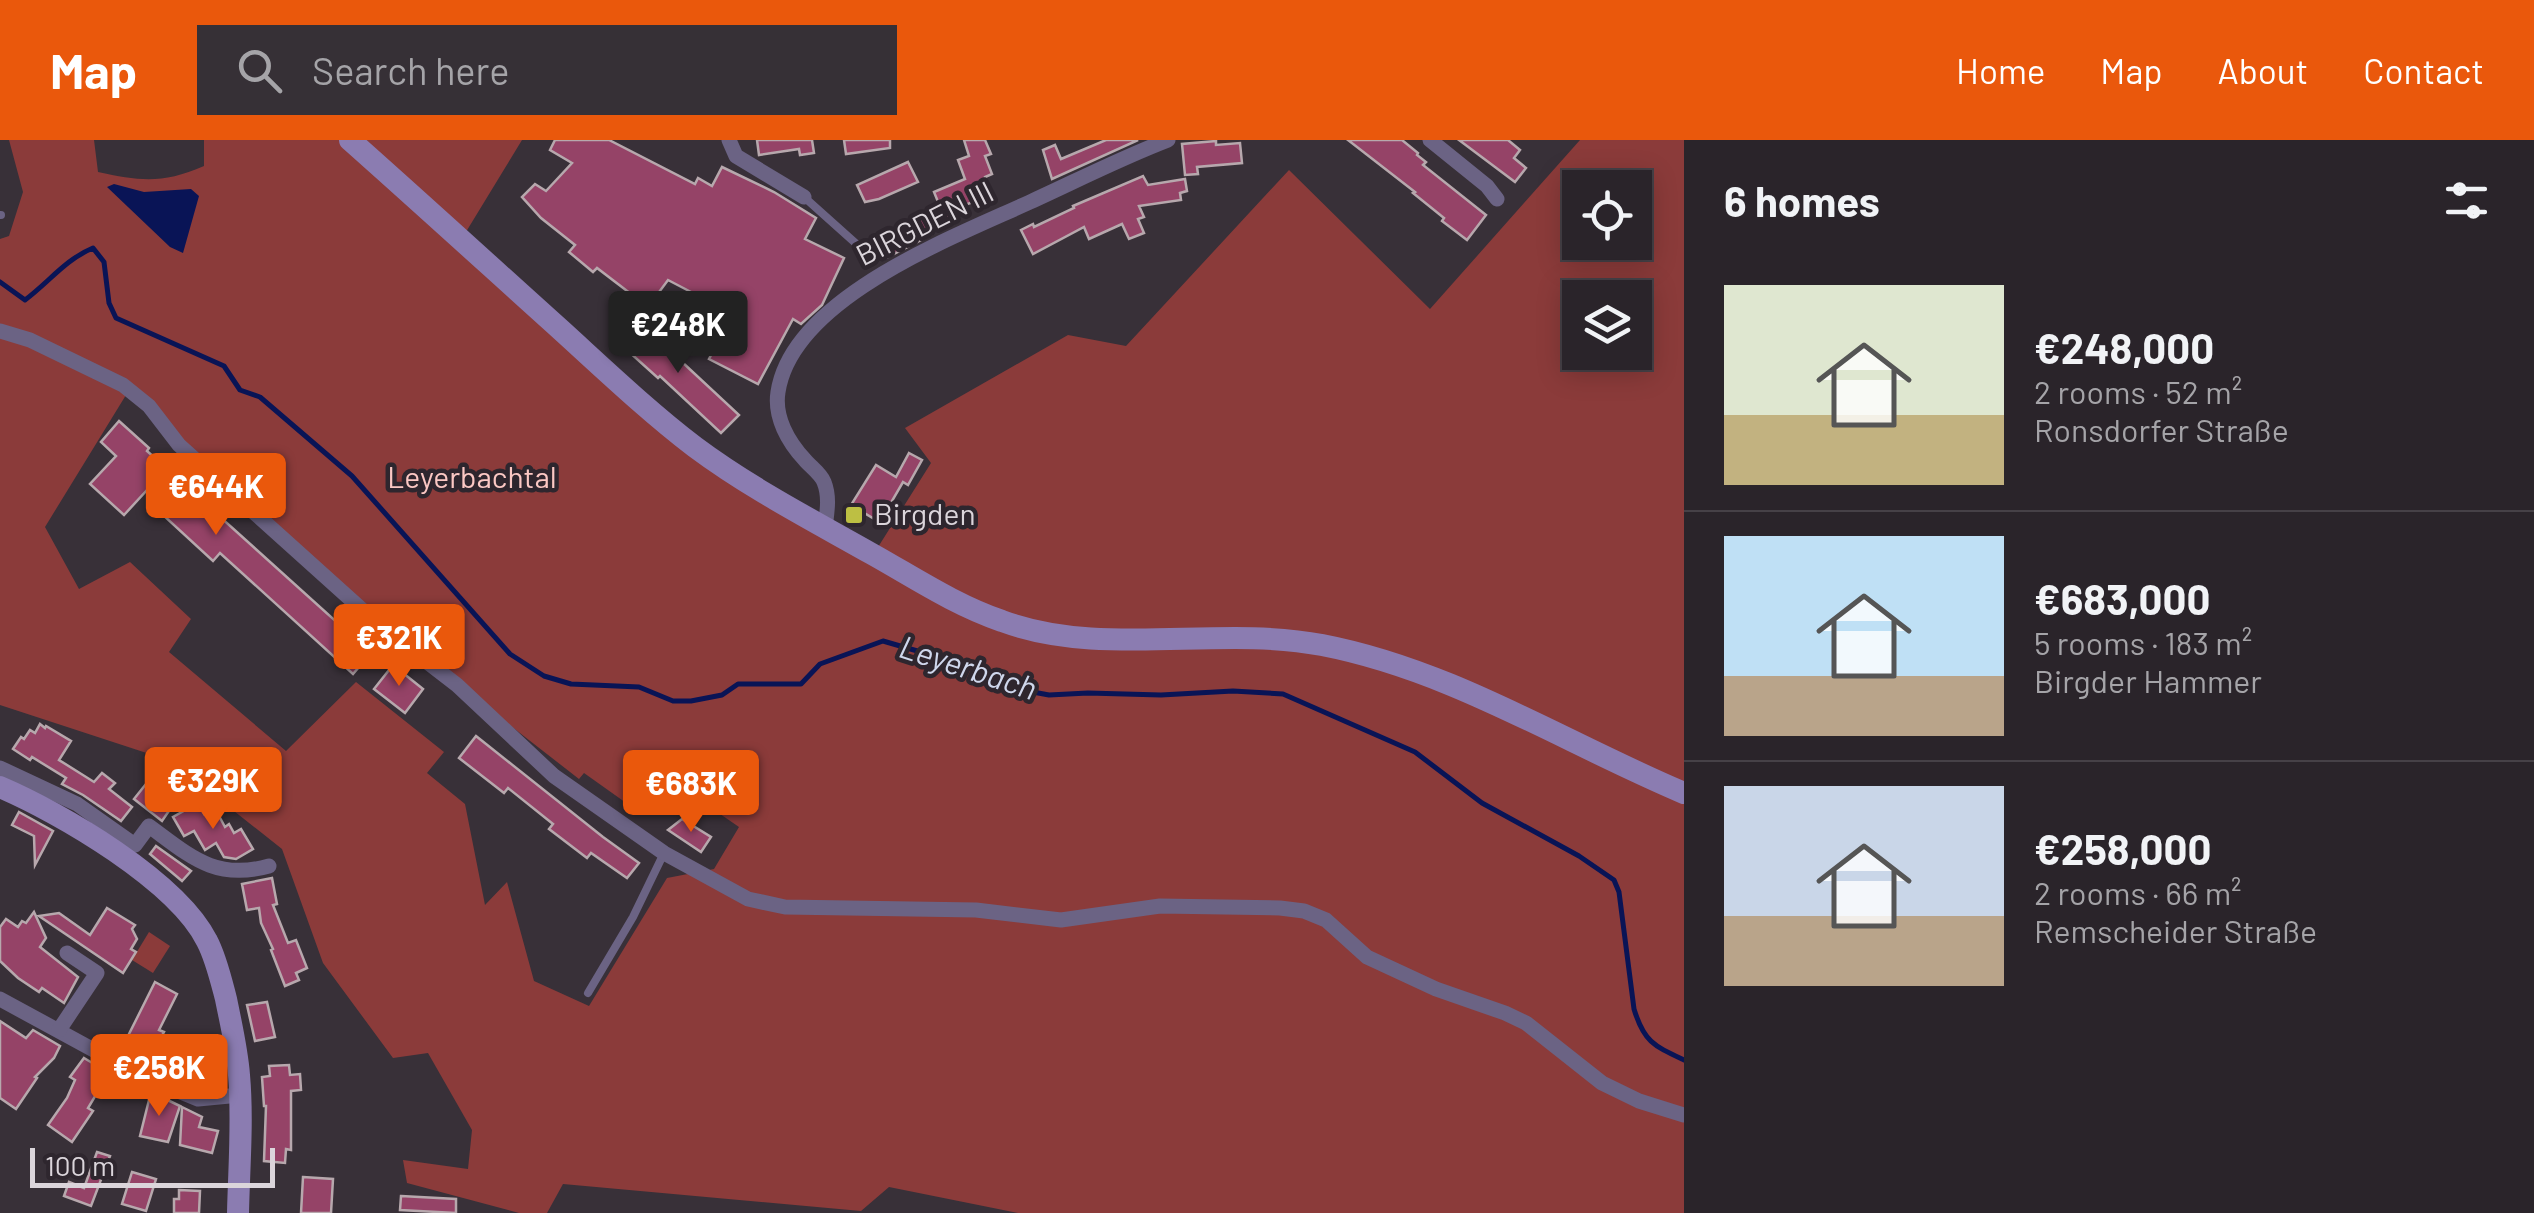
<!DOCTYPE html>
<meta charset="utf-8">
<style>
:root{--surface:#2a242a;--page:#363036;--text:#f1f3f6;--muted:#a5a4a8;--line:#464147;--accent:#ea580c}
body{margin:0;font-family:Barlow,sans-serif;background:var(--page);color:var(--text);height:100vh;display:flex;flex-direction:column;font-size:38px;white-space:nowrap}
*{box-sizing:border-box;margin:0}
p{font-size:32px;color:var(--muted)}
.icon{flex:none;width:55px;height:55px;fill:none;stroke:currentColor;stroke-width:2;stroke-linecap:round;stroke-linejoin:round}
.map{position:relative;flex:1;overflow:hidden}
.details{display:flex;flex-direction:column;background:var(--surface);width:850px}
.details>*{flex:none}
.tools{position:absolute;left:1562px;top:30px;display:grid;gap:20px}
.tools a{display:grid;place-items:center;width:90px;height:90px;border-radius:0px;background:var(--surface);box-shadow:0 5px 25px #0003,0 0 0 2px var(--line);font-size:50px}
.scale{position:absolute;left:30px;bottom:25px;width:245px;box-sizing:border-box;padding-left:10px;border:5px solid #dbd5db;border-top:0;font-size:28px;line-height:35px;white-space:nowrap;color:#dbd5db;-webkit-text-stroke:8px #2e262e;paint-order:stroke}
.price{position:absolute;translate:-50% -85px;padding:0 22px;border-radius:10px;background:var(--accent);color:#fff;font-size:32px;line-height:65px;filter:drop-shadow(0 2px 5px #0008)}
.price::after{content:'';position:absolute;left:50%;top:60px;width:30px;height:22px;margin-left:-15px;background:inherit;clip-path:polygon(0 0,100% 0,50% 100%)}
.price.current{background:#222;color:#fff}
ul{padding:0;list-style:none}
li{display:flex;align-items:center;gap:30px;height:250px;padding:0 40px}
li+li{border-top:2px solid var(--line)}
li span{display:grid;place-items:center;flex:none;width:280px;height:200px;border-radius:0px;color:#555}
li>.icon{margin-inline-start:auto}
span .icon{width:120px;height:120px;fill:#fffc;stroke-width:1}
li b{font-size:42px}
h2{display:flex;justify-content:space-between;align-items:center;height:120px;padding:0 40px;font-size:42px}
header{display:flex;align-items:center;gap:60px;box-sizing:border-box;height:140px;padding:0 50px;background:var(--accent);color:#fff}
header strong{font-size:48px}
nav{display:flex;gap:55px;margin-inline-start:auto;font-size:35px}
.search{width:700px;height:90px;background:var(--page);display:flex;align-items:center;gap:25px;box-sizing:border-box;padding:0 35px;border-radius:0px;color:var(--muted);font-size:38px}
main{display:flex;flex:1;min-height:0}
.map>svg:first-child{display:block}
.green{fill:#8b3b3a;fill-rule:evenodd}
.water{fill:#091456}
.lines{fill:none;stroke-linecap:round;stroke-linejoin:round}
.stream{stroke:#091456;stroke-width:5}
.building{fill:#954367;stroke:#b7a8ad;stroke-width:2.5}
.service{stroke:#6b6384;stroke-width:8}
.minor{stroke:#6b6384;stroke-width:15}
.secondary{stroke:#8b7cb1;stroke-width:22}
.poi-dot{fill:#bdbf43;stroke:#2e262e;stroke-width:4}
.labels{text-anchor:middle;stroke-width:9;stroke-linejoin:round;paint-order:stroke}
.street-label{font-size:30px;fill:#dbd5db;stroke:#2e262e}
.park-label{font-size:30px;fill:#fbc8c4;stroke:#2e262e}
.poi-label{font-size:30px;fill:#dbd5db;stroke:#2e262e;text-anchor:start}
.water-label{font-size:32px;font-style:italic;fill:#cfd7ec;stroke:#2e262e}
</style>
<header>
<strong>Map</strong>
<div class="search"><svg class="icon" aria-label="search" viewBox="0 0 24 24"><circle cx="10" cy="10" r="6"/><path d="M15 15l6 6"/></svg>Search here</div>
<nav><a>Home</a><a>Map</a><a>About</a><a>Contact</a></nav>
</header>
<main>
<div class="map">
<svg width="1684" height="1073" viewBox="0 0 1684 1073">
<rect width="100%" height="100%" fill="#383038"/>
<g class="green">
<path d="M9,0h85l4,32c42,9 65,12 106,-6v-26h318l-64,105 223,200 187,118 63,-100 -26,-35 163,-93 58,11 163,-176 141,139 150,-169h104v1073h-666l-129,-26 -28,24 -298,-27 -16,29h-28l-112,-30 -4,-23 65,9 4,-39 -44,-77 -35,5 -70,-95 -41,-114 -111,-88 -171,-56v-466l9,-3 14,-44zM1580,48h55v54h-55zM1580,158h55v54h-55zM126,255l272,243 181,141 5,-6 45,32 13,3 20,-34 77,53 -25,42 -47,9 -78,128 -55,-25 -27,-99 -22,23 -20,-101 -38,-31 17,-21 -88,-70 -70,69 -117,-99 22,-33 -61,-57 -51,27 -34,-62z"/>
<path d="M149,792l21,14 -17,27 -21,-13z"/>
</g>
<path class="water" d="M114,44l30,8 47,-3 8,7 -16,57 -13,-6 -63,-60z"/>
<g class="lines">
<path class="stream" d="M0,142l25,18c23,-17 41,-41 68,-52l11,14 5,41 7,15 108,48 16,24 20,7 92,79 158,178 34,22 27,8 68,3 34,14h18l31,-6 16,-11h63l19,-20 63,-23 86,25 31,16 22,8 27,5 39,-2 73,2 72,-4 50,3 132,58 67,51 97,53 35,24 5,12 15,117c10,33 20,37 50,51"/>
</g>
<g class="building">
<path d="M555,0h54l86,44 3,-6 14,8 10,-19 52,25 42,26 -11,21 39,19 -22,47 -21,19 -8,-5 -35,65 -49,-25 24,-45 -65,-34 -20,27 -51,-39 -4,4 -24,-20 6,-7 -34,-27 -19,-21 13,-13 11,7 26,-28 -22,-13z"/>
<path d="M757,0h55l2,13 -14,2 -1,-6 -40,6z"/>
<path d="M844,0h46v8l-44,6z"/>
<path d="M964,0h21l6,14 -6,2 7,18 -7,3 1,10 -10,14 -14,5 2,5 -19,8 -11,-27 31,-13 -7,-19 11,-4z"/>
<path d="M1106,0h32l-86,39 -9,-29 12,-5 6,14z"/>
<path d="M1348,0h54l16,13 -1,2 9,7 -3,3 63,50 -19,25 -25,-19 2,-3 -31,-25 2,-1z"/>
<path d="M1459,0h49l12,10 -6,8 12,10 -11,14z"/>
<path d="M1216,1v4l24,-2 2,20 -45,4 1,7 -13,1 -3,-31z"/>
<path d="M908,22l10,20 -39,17 -14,3 -8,-17z"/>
<path d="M1143,36l5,9 37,-6 2,12 -7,2 1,7 -42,6 5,11 -6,2 6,14 -15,6 -7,-15 -33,15 -5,-12 -51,27 -12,-24 12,-6 1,3 40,-19 -1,-2z"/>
<path d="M923,78l8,17 -47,24 -13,-17z"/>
<path d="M638,181l101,94 -18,18 -61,-57 -2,2 -40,-36z"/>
<path d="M119,281l30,27 -2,3 224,202 -18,21 -133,-121 -7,8 -50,-46 6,-7 -21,-19 -24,26 -34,-31 26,-28 -15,-14z"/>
<path d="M909,313l13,7 -14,25 -5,-3 -18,31 -4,-2 -5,9 -25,-15 25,-40 20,12z"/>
<path d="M393,525l30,24 -18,24 -31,-24z"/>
<path d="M40,584l5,4 1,-2 25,15 -12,19 35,22 8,-9 13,10 -6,6 23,18 -11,14 -38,-26 -21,-11 4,-6 -34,-21 -2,3 -17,-11 8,-12 3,2 6,-9 5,3z"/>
<path d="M476,596l127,101 36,26 -12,15 -36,-25 -4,5 -38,-29 4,-5 -45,-36 -4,5 -45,-35z"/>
<path d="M146,644l27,21 -11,16 -28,-22z"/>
<path d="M198,663l6,11 4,-3 5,9 6,-4 6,11 4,-3 5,9 7,-4 12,20 -17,10 -12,-2 -8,-14 -11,7 -11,-19 -10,5 -11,-19z"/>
<path d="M19,672l34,19 -18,34 -1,-29 -22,-11z"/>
<path d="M682,679l29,18 -10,15 -33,-22z"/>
<path d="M156,706l35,25 -9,10 -32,-27z"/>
<path d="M272,738l5,26 -4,1 15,38 8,-3 11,28 -11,5 3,7 -14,6 -14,-36 2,-1 -12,-26 -2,-15 -12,2 -5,-26z"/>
<path d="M107,768l28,17 -3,4 5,10 -6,10 5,3 -13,21 -84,-57 20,-3 31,22z"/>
<path d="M34,772l12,26 -6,9 38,30 -14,26 -22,-15 -3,4 -21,-14 -18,-17v-34l6,-8 12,8 4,-6 4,2z"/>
<path d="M155,842l22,12 -18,36 5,2 -6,11 26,14 -7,13 -25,-14 -5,9 -27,-13z"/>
<path d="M267,862l8,35 -20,4 -8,-36z"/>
<path d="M0,881l26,17 7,-8 27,16 -6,12 -19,19 2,1 -21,31 -16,-11z"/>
<path d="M84,918l25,15 -21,35 5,3 -21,31 -24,-17 19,-27 8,-18 -5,-3z"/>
<path d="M289,925l1,10 10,-1 1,16 -10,1v59l-5,-1 -1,14 -21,-2 2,-55h-2l-2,-29 8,-1 -1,-10z"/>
<path d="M151,952l29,14 -12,36 -28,-6z"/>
<path d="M182,967l20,10 -3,10 19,4 -6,22 -32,-8z"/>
<path d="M97,1012l13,4 -19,50 -27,-10 5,-14 15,6z"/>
<path d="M132,1032l24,7 -10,32 -24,-7z"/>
<path d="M303,1037l30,2 -2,34h-30z"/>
<path d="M179,1050l21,1 -1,22h-25v-14h5z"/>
<path d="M401,1056l55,3v14l-56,-3z"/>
</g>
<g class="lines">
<g class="service">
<path d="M804,57l67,60"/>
<path d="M0,75h1"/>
<path d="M588,853l45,-76 31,-64"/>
</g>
<g class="minor">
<path d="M729,0l7,16 68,41"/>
<path d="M1430,0l57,46 10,13"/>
<path d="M0,191l30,9 93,45 26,21 30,39 199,179 79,61 97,91 110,77 84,46 37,8 191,3 85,10 99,-14 120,2 24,3 22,9 41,37 69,32 69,24 21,10 76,60 37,18 45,14"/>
<path d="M825,388c2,-16 5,-31 -1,-46 -3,-8 -13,-15 -19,-22 -17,-18 -31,-43 -27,-68 14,-94 176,-155 252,-190 46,-21 91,-44 138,-62"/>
<path d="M0,628l77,36 58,41 14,-19c41,30 66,55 120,40"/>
<path d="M0,859l123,67 48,22 27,11 42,-4"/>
<path d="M59,890l38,-57 -30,-20"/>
</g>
<g class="secondary">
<path d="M350,0c71,63 141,127 211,190 44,40 87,81 134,117 55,41 117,73 177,107 43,24 83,51 130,67 100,37 216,4 320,24 130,25 241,97 362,148"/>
<path d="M0,647c61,26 177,94 207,154 9,17 14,39 19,58 5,25 11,50 13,76 4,45 0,92 -1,138"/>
</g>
</g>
<rect class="poi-dot" x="844" y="365" width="20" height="20" rx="5"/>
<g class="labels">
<g class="street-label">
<text transform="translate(925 84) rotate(-27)" y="10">BIRGDEN III</text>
</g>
<g class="park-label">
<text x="472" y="348">Leyerbachtal</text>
</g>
<g class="poi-label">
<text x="874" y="385">Birgden</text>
</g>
<g class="water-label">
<text transform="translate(968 528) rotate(18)" y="11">Leyerbach</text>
</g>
</g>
</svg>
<div class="tools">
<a><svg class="icon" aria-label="locate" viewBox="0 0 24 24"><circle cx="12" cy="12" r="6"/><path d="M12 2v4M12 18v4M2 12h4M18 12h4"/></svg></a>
<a><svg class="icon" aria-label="layers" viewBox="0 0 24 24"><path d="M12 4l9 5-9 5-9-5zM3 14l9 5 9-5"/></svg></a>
</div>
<div class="scale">100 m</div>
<b class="price current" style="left:678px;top:236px">€248K</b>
<b class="price" style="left:216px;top:398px">€644K</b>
<b class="price" style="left:399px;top:549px">€321K</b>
<b class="price" style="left:213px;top:692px">€329K</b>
<b class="price" style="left:691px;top:695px">€683K</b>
<b class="price" style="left:159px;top:979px">€258K</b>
</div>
<section class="details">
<h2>6 homes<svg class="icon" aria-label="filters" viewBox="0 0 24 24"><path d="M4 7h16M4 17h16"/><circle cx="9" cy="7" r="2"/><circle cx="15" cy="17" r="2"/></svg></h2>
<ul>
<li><span style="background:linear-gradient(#dfe7d0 65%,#c2b280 0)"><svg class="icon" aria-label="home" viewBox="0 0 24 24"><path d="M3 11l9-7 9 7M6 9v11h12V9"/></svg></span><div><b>€248,000</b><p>2 rooms · 52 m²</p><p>Ronsdorfer Straße</p></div></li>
<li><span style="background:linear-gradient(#bfe0f5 70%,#b9a48a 0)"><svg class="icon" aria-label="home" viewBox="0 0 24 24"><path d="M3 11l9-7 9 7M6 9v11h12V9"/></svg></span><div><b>€683,000</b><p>5 rooms · 183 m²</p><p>Birgder Hammer</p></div></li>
<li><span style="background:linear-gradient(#c9d6e8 65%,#b9a48a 0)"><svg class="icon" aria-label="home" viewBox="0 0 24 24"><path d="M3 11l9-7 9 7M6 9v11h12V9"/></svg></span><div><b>€258,000</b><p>2 rooms · 66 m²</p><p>Remscheider Straße</p></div></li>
</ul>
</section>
</main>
